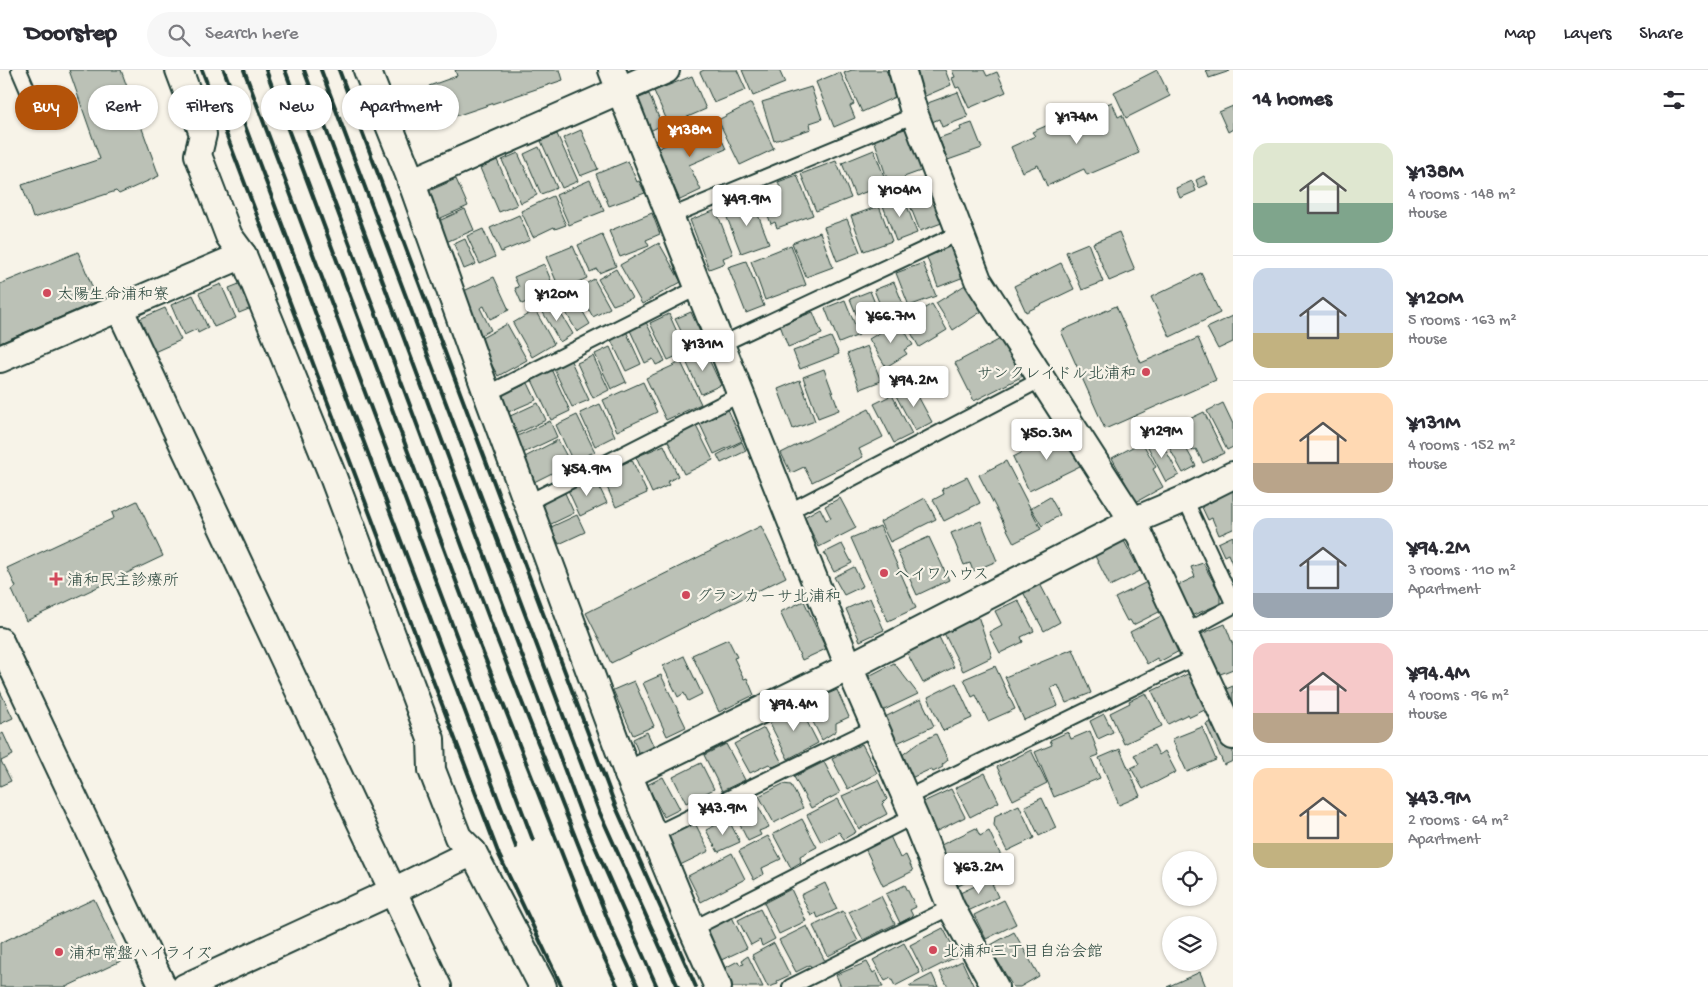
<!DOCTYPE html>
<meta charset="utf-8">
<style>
:root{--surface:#fff;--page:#f7f7f7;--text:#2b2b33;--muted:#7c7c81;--line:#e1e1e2;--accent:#b45309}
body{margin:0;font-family:"Gochi Hand","Klee One",sans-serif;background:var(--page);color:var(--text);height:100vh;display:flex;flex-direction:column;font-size:19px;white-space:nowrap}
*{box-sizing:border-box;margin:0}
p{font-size:16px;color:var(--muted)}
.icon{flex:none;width:28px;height:28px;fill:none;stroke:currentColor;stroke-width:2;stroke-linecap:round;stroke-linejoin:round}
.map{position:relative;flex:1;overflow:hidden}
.drawer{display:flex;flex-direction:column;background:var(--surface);width:475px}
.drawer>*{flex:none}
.guide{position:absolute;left:15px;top:15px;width:475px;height:45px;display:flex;gap:10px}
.buttons{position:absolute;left:1162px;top:781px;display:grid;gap:10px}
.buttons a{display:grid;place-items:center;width:55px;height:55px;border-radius:50%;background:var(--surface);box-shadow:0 1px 4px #0004;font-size:25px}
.price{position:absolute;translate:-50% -42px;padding:0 11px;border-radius:5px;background:#fff;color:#222;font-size:16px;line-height:32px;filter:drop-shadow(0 1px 2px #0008)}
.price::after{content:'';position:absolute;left:50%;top:30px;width:15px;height:11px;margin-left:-8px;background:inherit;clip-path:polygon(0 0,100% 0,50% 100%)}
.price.on{background:var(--accent);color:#fff}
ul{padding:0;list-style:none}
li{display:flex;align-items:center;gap:15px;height:125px;padding:0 20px}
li+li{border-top:1px solid var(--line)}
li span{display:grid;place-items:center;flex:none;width:140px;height:100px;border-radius:15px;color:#555}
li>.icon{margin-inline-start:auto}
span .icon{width:60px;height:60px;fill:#fffc;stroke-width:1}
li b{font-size:21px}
h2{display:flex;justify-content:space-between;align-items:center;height:60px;padding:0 20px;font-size:21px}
.pill{padding:0 18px;border-radius:22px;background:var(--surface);box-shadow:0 1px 4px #0004;font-size:18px;line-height:45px}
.pill.on{background:var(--accent);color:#fff}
header{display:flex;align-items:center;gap:30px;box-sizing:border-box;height:70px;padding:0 25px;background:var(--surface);border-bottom:1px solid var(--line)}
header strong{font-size:24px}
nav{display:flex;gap:28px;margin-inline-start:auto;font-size:18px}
.search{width:350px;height:45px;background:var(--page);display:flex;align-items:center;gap:12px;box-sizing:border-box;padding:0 18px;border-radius:28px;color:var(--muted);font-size:19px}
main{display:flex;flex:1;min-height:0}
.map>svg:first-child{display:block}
.building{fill:#bbc1b6;stroke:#1f3d34}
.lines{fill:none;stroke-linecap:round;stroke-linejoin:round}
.service-casing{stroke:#1f3d34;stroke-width:18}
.minor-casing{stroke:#1f3d34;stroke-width:30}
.service{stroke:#f7f3e8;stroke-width:14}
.minor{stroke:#f7f3e8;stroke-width:26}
.rail{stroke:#1f3d34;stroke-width:4}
.poi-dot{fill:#d1495b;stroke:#f7f3e8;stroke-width:2}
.labels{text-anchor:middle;stroke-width:4.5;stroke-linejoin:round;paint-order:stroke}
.poi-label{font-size:16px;fill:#1f3d34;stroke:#f7f3e8;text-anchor:start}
</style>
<header>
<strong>Doorstep</strong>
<div class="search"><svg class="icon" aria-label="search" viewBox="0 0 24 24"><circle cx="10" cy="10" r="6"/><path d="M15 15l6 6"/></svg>Search here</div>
<nav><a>Map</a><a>Layers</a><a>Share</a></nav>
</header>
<main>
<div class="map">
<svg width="1233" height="917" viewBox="0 0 1233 917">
<rect width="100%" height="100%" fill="#f7f3e8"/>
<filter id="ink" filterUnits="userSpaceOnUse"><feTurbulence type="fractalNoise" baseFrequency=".02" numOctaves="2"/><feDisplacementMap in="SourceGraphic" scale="10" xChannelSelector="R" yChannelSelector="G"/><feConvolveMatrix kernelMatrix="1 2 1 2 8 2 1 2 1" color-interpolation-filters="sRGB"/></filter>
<g filter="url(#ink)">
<g class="building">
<path d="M69,0h52l38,106 -40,18 -3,-3 -83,27 -11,-33 78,-26z"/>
<path d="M455,0h105l3,10 -122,41 -12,-35 28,-10z"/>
<path d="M704,0h33l9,20 -32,13 -14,-31z"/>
<path d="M742,0h37l6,13 -32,13z"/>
<path d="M852,0h34l11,26 -35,16 -18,-39z"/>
<path d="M917,0h28l6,15 -28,12 -11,-25z"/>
<path d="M952,0h32l3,6 10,-4 9,20 -37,16 -10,-21 -3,1 -4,-10 3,-1z"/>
<path d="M1157,0l13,26 -44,22 -12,-26z"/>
<path d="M1206,0h23l1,1 -21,7z"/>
<path d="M840,2l14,32 -4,2 5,12 -21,9 -18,-45z"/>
<path d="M692,6l14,33 -37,16 -15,-34z"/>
<path d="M811,17l11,32 -12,4 1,6 -37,12 -12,-39z"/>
<path d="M958,22l10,25 -26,10 -3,-8 -7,3 -7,-18z"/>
<path d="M649,24l13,31 -12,6 -13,-32z"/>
<path d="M1112,32l6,15 4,-2 17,38 -52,22 -3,-6 -37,17 -9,-21 -16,7 -11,-25 24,-11 -3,-4 55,-24 2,4z"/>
<path d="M751,33l23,46 -34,16 -22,-45z"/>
<path d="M1233,36v23l-5,3 -9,-20z"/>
<path d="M714,53l12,26 -37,16 12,25 -21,10 -23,-51z"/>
<path d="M972,53l10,25 -34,12 -9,-22 22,-8 -1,-3z"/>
<path d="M911,57l15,42 -22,8 1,3 -16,5 -15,-46z"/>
<path d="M581,60l17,39 -18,7 -17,-38z"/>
<path d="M557,64l21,47 -16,7 -21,-47z"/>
<path d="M539,77l18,41 -16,6 -17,-40z"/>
<path d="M874,80l13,34 -32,12 -13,-33z"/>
<path d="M518,83l19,42 -16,8 -19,-43z"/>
<path d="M497,90l20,45 -18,7 -19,-44z"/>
<path d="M628,91l9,21 2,-1 6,12 -36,13 -13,-32z"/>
<path d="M836,91l15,37 -35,13 -15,-37z"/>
<path d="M797,105l16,40 -36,13 -2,-6 -4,2 -6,-17 4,-2 -4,-11 15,-6 -2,-6z"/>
<path d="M1204,106l4,8 -9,4 -3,-8z"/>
<path d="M456,109l12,27 -34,15 -12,-27z"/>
<path d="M590,110l14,31 -35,14 -13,-30z"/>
<path d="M1192,111l4,10 -16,7 -4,-10z"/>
<path d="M932,113l15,38 -27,10 -15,-38z"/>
<path d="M903,125l14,38 -21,8 -14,-38z"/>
<path d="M553,126l13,29 -11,4 -1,-2 -21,10 -12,-26z"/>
<path d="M753,132l16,41 -28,10 -17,-43 11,-5 1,4z"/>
<path d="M879,136l13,35 -28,10 -13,-35z"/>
<path d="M465,139l9,21 -35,15 -9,-20z"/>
<path d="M716,140l17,44 -10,4 2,5 -16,6 -19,-49z"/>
<path d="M652,143l8,21 -14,6 3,6 -29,11 -11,-26z"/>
<path d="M519,145l11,25 -29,12 -11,-24z"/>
<path d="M847,149l13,33 -23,9 -13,-34z"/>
<path d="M483,159l12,28 -15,7 -13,-28z"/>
<path d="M820,162l13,35 -27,10 -14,-34z"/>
<path d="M1119,162l16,38 -26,11 -16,-38z"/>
<path d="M602,164l14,32 -17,7 -2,-4 -7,3 -12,-27z"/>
<path d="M465,169l11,25 -12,5 -10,-25z"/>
<path d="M659,173l22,39 -39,22 -22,-39z"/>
<path d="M957,173l12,32 -31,12 -12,-32z"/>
<path d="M1088,173l15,39 -21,8 -16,-38z"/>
<path d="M791,175l15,40 -41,15 -14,-39z"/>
<path d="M573,176l14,32 -27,12 -14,-33z"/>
<path d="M78,182l20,49 -98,42v-59z"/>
<path d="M746,191l18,45 -18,7 -18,-46z"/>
<path d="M923,193l13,33 -27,10 -13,-33z"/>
<path d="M1061,193l13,26 -48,23 -12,-26z"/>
<path d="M544,194l11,26 -33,14 -7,-16 4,-1 -5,-10z"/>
<path d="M616,199l16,29 -19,7 -15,-26z"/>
<path d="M1201,203l19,40 -50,24 -19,-40z"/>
<path d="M494,207l15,33 -19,9 -6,-13 -4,2 11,22 -18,9 -20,-43z"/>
<path d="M594,209l16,29 -17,9 -16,-28z"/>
<path d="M249,210l10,25 -20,8 -10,-25z"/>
<path d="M894,212l11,27 -20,8 -11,-27z"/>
<path d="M970,212l14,28 -31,20 -17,-27z"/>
<path d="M221,214l15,34 -22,9 -15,-34z"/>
<path d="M870,221l13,32 -20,8 -13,-32z"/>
<path d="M572,223l18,31 -13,8 -18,-32z"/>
<path d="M193,225l15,33 -10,5 -1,-4 -13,6 -13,-30z"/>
<path d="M845,230l14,35 -20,8 -14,-35z"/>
<path d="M554,232l19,32 -13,8 -19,-33z"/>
<path d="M932,234l15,26 -28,17 -15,-27z"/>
<path d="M1116,236l25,57 57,-25 18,42 -111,49 -44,-98z"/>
<path d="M165,238l16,32 -29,13 -15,-33z"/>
<path d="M535,240l19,34 -22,13 -19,-34z"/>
<path d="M691,242l14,31 -15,6 -15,-30z"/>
<path d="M813,242l9,22 -34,13 -8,-22z"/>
<path d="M669,244l17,38 -18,8 -18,-37z"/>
<path d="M1233,246v26l-15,7 -11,-21z"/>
<path d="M645,250l20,41 -9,4 -3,-6 -8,4 -16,-35z"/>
<path d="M899,251l14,24 -9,5 3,4 -21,13 -17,-28z"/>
<path d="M507,254l20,36 -29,16 -20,-36z"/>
<path d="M626,261l15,33 -15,7 -16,-33z"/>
<path d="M1008,265l19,39 -53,27 -19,-38z"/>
<path d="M831,267l8,17 -39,15 -7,-18z"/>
<path d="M867,276l14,35 -21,8 -13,-35z"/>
<path d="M610,277l16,35 -15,7 -16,-35z"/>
<path d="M704,279l17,36 -20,9 -16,-35z"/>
<path d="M593,286l16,34 -16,8 -16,-35z"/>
<path d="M570,289l19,41 -17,7 -19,-40z"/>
<path d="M681,292l20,42 -35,16 -20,-42z"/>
<path d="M551,299l19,42 -19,9 -20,-42z"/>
<path d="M824,299l15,41 -21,8 -15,-41z"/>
<path d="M800,310l15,41 -22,8 -15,-40z"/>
<path d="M643,312l14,30 -40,19 -14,-31z"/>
<path d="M528,313l8,17 -30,13 -8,-16z"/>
<path d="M912,315l20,37 -17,9 -20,-37z"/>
<path d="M892,325l20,39 -18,9 -20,-39z"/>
<path d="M538,333l8,17 -32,15 -8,-17z"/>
<path d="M1223,333l10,21v23l-6,3 -20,-39z"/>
<path d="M600,334l15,32 -20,10 -15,-33z"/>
<path d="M727,337l15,34 -28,13 -16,-34z"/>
<path d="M869,339l14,28 -24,12 4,8 -51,25 -8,-15 -13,6 -10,-20z"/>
<path d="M1204,342l20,41 -21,10 -7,-14 -4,2 -13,-27z"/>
<path d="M577,345l18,37 -8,3 3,5 -15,6 -19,-41z"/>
<path d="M550,351l7,16 -36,17 -8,-16z"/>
<path d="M696,356l17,34 -29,14 -17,-35z"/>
<path d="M1174,357l22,39 -13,7 -21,-39z"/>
<path d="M1065,361l17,34 -53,26 -16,-34z"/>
<path d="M1158,366l21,39 -13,7 -20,-39z"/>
<path d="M558,370l14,26 -15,7 -1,-2 -22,11 -13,-23z"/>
<path d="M742,372l4,9 -25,12 -4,-8z"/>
<path d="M1142,372l14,25 -3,2 10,18 -27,15 -24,-44z"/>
<path d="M664,375l14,31 -11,6 2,3 -17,8 -16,-36z"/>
<path d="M632,390l15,33 -31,14 -15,-33z"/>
<path d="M1006,391l35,68 -27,14 -35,-68z"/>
<path d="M967,407l13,26 -36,18 -11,-21 11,-6 -2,-5z"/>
<path d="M595,408l12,25 -27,13 -12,-26z"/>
<path d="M1233,419v40l-14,6 -7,-17 -4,2 -8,-17z"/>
<path d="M565,423l9,20 -27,13 -7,-22z"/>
<path d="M1050,427l10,18 -18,11 -11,-18z"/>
<path d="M840,428l16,30 -37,19 -15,-30 16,-9 6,12 5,-2 -6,-12z"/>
<path d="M925,428l11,21 -46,23 -10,-20z"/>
<path d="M137,431l26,55 -137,65 -14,-31 4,-3 -9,-19 107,-50 -2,-5z"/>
<path d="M577,445l8,17 -26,12 -8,-17z"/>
<path d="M981,451l16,40 -24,10 -3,-8 -6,2 -13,-32z"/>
<path d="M761,456l25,51 -175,86 -25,-50z"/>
<path d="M880,456l36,82 -28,13 -37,-83z"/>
<path d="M1233,466v30l-5,-12 -4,2 -6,-13z"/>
<path d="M929,467l20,43 -32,15 -20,-44z"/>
<path d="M1123,469l17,32 -30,15 -16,-32z"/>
<path d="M842,474l10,19 -18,9 -10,-19z"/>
<path d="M1203,493l17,31v10l-29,12 -15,-30 19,-9 -4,-10z"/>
<path d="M854,497l9,19 -19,9 -10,-18z"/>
<path d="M1147,512l14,29 -28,14 -3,-5 -3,1 -12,-23z"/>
<path d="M1040,514l20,38 -16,9 -21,-39z"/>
<path d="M870,528l14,32 -24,11 -14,-32z"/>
<path d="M1018,530l16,31 -13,6 2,5 -23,11 -11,-21 13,-7 -7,-14z"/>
<path d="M804,531l22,48 -24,11 -22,-48z"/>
<path d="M1163,545l18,35 -22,12 -2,-4 -10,6 -17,-32z"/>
<path d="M978,546l14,41 -29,14 -19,-38z"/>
<path d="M1225,554l8,21v24l-15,6 -17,-41z"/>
<path d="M939,567l15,30 -31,16 -16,-30z"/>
<path d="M728,569l9,18 -3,1 10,21 3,-1 7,17 -35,17 -27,-57z"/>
<path d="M1073,579l18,44 -25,10 -8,-18 -7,3 7,18 -34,14 -19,-43z"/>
<path d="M684,586l18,38 -14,7 -4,-8 -6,4 -15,-31z"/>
<path d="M894,593l24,31 -36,17 -15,-34z"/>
<path d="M995,596l20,43 -27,12 -12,-26 -4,2 -8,-18z"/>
<path d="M1194,601l17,36 -21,10 -2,-3 -20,10 -16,-33z"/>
<path d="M661,605l25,52 -19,9 -24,-53z"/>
<path d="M634,611l20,45 -21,9 -20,-45z"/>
<path d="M956,613l16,35 -29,13 -15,-34z"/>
<path d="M1233,616v20l-7,-17z"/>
<path d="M837,620l12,27 -13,6v8l-14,9 -18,-36z"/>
<path d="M0,621l13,27 -13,6z"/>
<path d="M1146,623l16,33 -38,18 -14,-31 20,-10 -1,-2z"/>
<path d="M921,629l13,27 -37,17 -12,-26z"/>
<path d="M799,636l19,37 -30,16 -19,-37z"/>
<path d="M1104,644l9,18 -15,7 -8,-18z"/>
<path d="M1220,648l13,31v12l-9,4 -18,-41z"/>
<path d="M1202,657l14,33 -29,12 -15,-33z"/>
<path d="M764,658l18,35 -9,4 -4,-3 -19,9 -16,-29z"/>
<path d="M1090,661l9,24 -8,3 9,20 -46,19 -19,-45 17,-7 -2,-5 18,-8 3,7z"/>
<path d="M647,662l7,15 -15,7 -6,-15z"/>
<path d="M3,663l10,22 -12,6 10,20 -11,5v-51z"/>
<path d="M936,664l12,26 -6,5 1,2 -10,5 -2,-3 -20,9 -10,-22 17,-13z"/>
<path d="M726,674l19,36 -23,11 -18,-36z"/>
<path d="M862,674l15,29 -29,16 -16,-30z"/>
<path d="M1154,675l5,10 6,-4 11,21 -33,17 -12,-21 8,-4 -5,-9z"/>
<path d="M1120,679l20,47 -21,9 -20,-47z"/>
<path d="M1031,680l16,33 -34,17 -16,-33z"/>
<path d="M824,692l16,31 -29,15 -17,-31z"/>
<path d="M701,693l13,26 -28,14 -13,-26z"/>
<path d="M985,703l14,29 -29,15 -15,-29z"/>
<path d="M663,707l17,32 -16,8 -17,-32z"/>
<path d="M878,710l9,19 -5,5 5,10 -28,15 -17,-33z"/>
<path d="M783,714l8,1 12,23 -29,15 -15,-27z"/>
<path d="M951,719l14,28 -30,15 -14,-29z"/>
<path d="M1042,728l14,30 -17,8 -14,-30z"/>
<path d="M838,729l18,33 -12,7 -5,-7 -18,10 -14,-27z"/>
<path d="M755,730l14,27 -10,4 2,4 -13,6 -15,-30z"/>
<path d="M1019,735l15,33 -27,13 -13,-26 1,-9z"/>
<path d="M728,749l12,23 -22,10 -12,-22z"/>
<path d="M802,749l15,28 -17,9 1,6 -10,6 -18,-34z"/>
<path d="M695,753l14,28 -33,16 -14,-27z"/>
<path d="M976,758l4,8 9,-5 16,33 -47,22 -19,-40z"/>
<path d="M768,766l13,23 -19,9 2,6 -10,6 -15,-29z"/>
<path d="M890,766l10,22 6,-3 7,16 -30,15 -18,-38z"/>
<path d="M732,783l13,26 -44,23 -13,-26z"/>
<path d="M990,809l8,18 -30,14 -8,-18z"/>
<path d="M825,813l12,26 -19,9 -2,-5 -5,3 -10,-21z"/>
<path d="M905,815l11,22 -6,3 3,6 -13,7 -14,-29z"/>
<path d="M791,819l15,32 -27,13 -15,-31z"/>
<path d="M881,826l14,28 -32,16 -14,-28z"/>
<path d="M94,829l29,61 -57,27h-66v-44z"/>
<path d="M1004,830l12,24 -30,15 -12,-24z"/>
<path d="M760,839l15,30 -13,7 -2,-6 -9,5 -13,-25z"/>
<path d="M843,841l15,30 -30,15 -15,-30z"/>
<path d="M732,847l15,31 -30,14 -15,-30z"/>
<path d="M807,856l18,35 -14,7 -1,-3 -14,7 -17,-32z"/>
<path d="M943,858l15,28 -34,17 -14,-28z"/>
<path d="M1014,862l25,44 -19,11h-7l-24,-41z"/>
<path d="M774,873l16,32 -13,6 1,3 -10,3 -16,-32z"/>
<path d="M904,873l16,30 -25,13 -4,-8 -6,3 -12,-21z"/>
<path d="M748,886l15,31h-36l-8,-16 19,-10 2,4 4,-1 -2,-4z"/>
<path d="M962,891l12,26h-26l-8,-15z"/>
<path d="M867,892l6,11 3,-2 7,16h-42l-5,-12z"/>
<path d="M1200,902l6,15h-39z"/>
<path d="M932,904l6,13h-28l-1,-1z"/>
</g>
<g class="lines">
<defs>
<g id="service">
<path d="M19,0l9,21"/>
<path d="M671,146l244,-101"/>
<path d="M722,274l239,-112"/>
<path d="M487,324l212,-107"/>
<path d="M1185,429l48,104"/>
<path d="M527,433l214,-109"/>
<path d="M788,442l254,-133"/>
<path d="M1185,562l48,-26"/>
<path d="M906,728l290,-141"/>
<path d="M653,765l222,-108"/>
<path d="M692,859l222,-113"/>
<path d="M790,917l161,-80"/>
</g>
<g id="minor">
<path d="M179,0l24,64 -5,21 31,81 14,19 89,219 99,265 1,31 26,67 15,15 70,135"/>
<path d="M367,0l42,105 78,219 139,375 66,160 26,58"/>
<path d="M612,0l237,597 65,149 37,91 44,80"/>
<path d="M902,0l13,45 63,165 155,241 100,215"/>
<path d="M411,112l255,-112"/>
<path d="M119,238l319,679"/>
<path d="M0,289l243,-104"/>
<path d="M0,571l163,346"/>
<path d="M628,705l221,-108 284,-146 52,-22 48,-24"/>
<path d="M185,917l208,-96 80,-39"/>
</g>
</defs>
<use href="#service" class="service-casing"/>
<use href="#minor" class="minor-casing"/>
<use href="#service" class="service"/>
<use href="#minor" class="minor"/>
<g class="rail">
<path d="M202,0l297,785 63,132"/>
<path d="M224,0l292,777"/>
<path d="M244,0l289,770"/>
<path d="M266,0l212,570 117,298 23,49"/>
<path d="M285,0l210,564 117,296 26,57"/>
<path d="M304,0l279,749 74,168"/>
<path d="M321,0l278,741 79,176"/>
<path d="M339,0l276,735 81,182"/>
</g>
</g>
</g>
<g class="poi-dot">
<circle cx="47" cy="223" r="5"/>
<circle cx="1146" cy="302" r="5"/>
<circle cx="884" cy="503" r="5"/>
<path d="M53.5 501.5h5v5h5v5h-5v5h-5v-5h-5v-5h5z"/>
<circle cx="686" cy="525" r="5"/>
<circle cx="933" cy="880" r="5"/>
<circle cx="59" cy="882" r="5"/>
</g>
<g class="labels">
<g class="poi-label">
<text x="57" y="229">太陽生命浦和寮</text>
<text x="1136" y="308" text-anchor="end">サンクレイドル北浦和</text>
<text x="894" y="509">ヘイワハウス</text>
<text x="67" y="515">浦和民主診療所</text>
<text x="696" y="531">グランカーサ北浦和</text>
<text x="943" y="886">北浦和三丁目自治会館</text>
<text x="69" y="888">浦和常盤ハイライズ</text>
</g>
</g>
</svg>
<div class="buttons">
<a><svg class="icon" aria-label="locate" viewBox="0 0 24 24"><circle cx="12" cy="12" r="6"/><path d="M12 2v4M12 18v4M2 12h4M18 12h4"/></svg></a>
<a><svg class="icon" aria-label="layers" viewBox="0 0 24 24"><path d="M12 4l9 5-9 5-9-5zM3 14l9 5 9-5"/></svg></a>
</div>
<b class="price" style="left:1077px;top:75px">¥174M</b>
<b class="price on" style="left:690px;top:88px">¥138M</b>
<b class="price" style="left:900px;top:148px">¥104M</b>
<b class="price" style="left:747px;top:157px">¥49.9M</b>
<b class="price" style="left:557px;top:252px">¥120M</b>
<b class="price" style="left:891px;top:274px">¥66.7M</b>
<b class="price" style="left:703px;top:302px">¥131M</b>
<b class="price" style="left:914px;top:338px">¥94.2M</b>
<b class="price" style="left:1162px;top:389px">¥129M</b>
<b class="price" style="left:1047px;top:391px">¥50.3M</b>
<b class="price" style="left:587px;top:427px">¥54.9M</b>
<b class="price" style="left:794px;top:662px">¥94.4M</b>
<b class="price" style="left:723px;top:766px">¥43.9M</b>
<b class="price" style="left:979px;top:825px">¥63.2M</b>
<div class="guide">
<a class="pill on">Buy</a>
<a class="pill">Rent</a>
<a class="pill">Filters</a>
<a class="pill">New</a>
<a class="pill">Apartment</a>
</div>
</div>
<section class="drawer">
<h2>14 homes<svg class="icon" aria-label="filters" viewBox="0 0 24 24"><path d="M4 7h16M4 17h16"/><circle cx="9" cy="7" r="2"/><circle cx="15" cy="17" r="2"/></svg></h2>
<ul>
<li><span style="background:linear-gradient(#dfe7d0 60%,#7fa58c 0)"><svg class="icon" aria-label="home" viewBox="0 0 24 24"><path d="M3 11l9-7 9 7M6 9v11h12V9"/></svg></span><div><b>¥138M</b><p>4 rooms · 148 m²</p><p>House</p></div></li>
<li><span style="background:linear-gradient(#c9d6e8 65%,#c2b280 0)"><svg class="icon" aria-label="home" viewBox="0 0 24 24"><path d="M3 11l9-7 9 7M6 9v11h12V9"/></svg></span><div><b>¥120M</b><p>5 rooms · 163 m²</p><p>House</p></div></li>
<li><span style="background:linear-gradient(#ffd9b3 70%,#b9a48a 0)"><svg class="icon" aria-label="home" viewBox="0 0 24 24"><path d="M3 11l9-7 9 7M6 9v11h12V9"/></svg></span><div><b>¥131M</b><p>4 rooms · 152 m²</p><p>House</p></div></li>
<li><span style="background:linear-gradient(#c9d6e8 75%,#9aa5b1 0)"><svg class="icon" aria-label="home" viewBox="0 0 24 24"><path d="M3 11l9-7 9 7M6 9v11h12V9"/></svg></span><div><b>¥94.2M</b><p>3 rooms · 110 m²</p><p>Apartment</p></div></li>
<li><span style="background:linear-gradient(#f6c9c9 70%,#b9a48a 0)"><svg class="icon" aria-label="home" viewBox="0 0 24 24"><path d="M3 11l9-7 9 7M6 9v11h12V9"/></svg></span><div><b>¥94.4M</b><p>4 rooms · 96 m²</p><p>House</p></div></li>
<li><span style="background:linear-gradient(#ffd9b3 75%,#c2b280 0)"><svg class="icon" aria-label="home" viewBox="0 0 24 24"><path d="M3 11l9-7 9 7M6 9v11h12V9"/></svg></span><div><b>¥43.9M</b><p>2 rooms · 64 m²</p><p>Apartment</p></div></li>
</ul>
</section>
</main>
